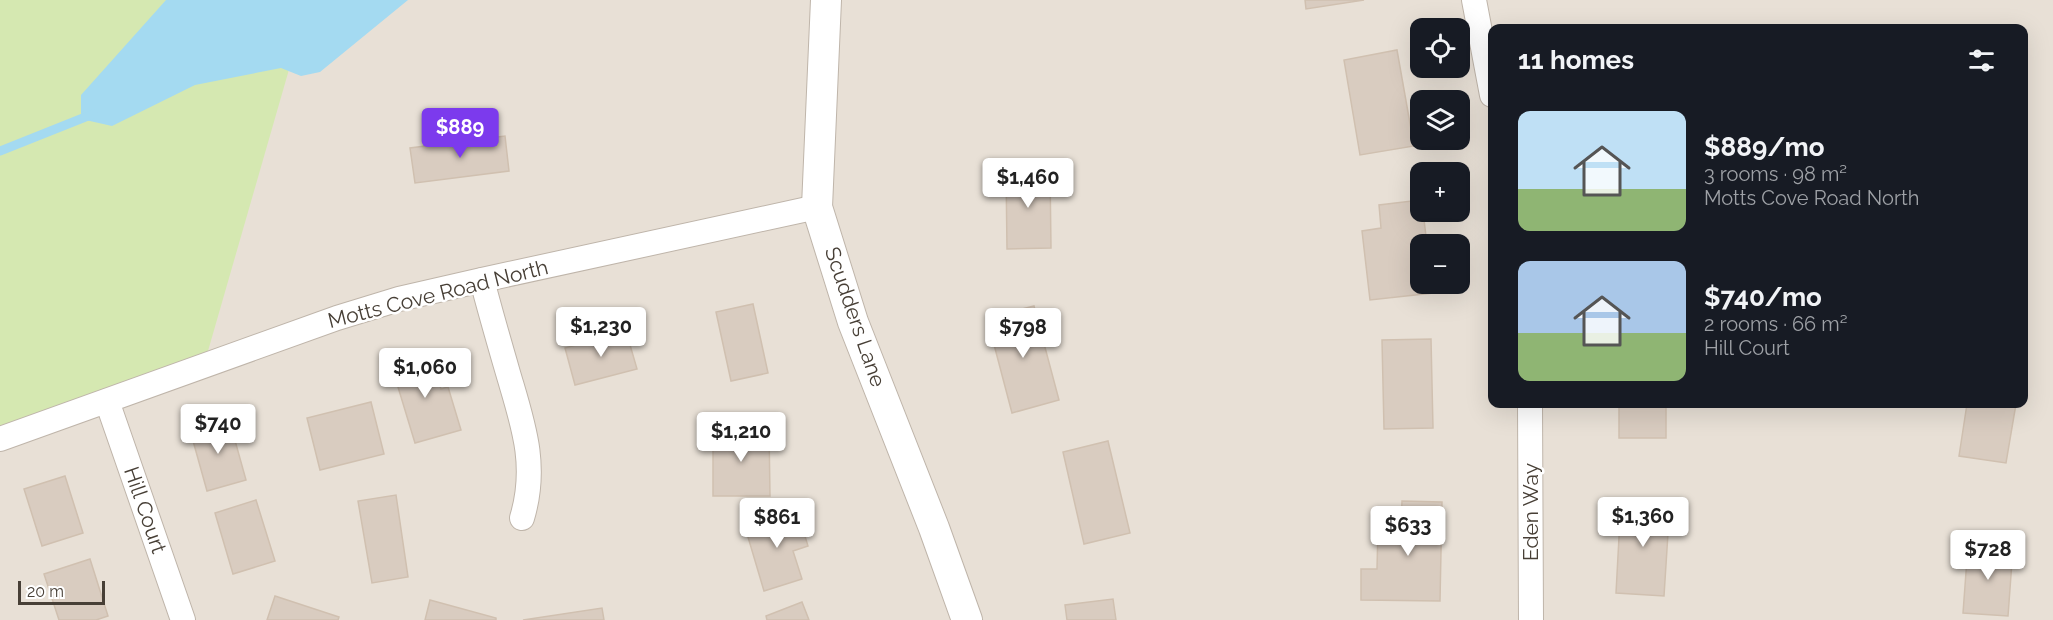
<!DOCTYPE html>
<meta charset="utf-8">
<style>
:root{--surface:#171b24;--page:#20242c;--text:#f1f3f6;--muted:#9ea1a6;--accent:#7c3aed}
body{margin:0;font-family:Raleway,sans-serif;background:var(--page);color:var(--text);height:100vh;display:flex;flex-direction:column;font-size:22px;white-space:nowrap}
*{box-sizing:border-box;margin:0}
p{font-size:20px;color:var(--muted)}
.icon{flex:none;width:33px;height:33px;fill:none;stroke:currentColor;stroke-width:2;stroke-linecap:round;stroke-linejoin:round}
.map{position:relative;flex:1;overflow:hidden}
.sheet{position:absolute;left:1488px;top:24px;width:540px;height:384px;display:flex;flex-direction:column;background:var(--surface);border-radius:12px;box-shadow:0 6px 24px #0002}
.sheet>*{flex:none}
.tools{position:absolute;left:1410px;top:18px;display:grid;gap:12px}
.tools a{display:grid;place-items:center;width:60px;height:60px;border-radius:12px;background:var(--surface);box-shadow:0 6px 24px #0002;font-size:30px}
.scale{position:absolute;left:18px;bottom:15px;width:87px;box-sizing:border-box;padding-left:6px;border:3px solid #473f36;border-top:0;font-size:16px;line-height:21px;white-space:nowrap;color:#473f36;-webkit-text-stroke:4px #fff;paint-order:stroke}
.price{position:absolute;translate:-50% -51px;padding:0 14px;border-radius:6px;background:#fff;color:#222;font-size:20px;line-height:39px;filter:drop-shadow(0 2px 3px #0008)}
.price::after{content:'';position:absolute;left:50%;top:36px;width:18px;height:14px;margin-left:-9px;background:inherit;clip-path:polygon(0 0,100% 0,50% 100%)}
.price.active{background:var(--accent);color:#fff}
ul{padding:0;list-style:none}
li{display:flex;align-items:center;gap:18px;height:150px;padding:0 30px}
li span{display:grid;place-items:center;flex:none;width:168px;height:120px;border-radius:12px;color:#555}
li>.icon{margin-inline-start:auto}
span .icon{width:72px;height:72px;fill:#fffc;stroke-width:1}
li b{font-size:26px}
h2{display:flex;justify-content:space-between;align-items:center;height:72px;padding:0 30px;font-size:26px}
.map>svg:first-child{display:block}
.residential{fill:#e8e0d6;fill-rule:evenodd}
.green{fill:#d5e8b1}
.water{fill:#a4daf1}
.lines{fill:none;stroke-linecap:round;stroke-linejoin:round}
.stream{stroke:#a4daf1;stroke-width:9}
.building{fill:#d9ccc0;stroke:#d0c0b0;stroke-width:1.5}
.minor-casing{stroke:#bfb5aa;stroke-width:26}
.tertiary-casing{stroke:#bfb5aa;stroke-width:32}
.minor{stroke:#fff;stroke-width:24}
.tertiary{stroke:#fff;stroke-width:30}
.labels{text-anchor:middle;stroke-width:5;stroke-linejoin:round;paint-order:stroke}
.street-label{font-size:21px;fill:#473f36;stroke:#fff}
</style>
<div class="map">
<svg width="2053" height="620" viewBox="0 0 2053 620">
<rect width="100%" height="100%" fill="#f4efe8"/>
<path class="residential" d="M309,0h1744v620h-2053v-188zM1420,28h40v40h-40zM1492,28h532v376h-532zM1420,100h40v40h-40zM1420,172h40v40h-40zM1420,244h40v40h-40z"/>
<path class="green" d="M0,0h309l-103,358 -206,74z"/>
<path class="water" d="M166,0h242l-88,72 -19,4 -20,-8 -86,17 -83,41 -31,-7v-24z"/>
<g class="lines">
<path class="stream" d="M0,151l93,-37"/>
</g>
<g class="building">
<path d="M1305,0h59l-58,9z"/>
<path d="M1397,50l17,96 -54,9 -16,-95z"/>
<path d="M505,136l4,35 -94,12 -5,-35z"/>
<path d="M1006,170h44l1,78 -44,1z"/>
<path d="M1420,200v12h3l4,32h-7v40h12l1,9 -63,7 -8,-69 19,-3 -2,-23z"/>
<path d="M753,304l15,69 -37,8 -15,-69z"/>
<path d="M1034,306l25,94 -47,13 -25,-95z"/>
<path d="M626,331l11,38 -62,16 -10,-37z"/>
<path d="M1431,339l2,89 -49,1 -2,-89z"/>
<path d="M430,352l11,37 7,-2 13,43 -46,13 -24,-79z"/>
<path d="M371,402l13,52 -64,16 -13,-52z"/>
<rect x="1619" y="404" width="47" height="34"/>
<path d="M1967,404h49l-10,59 -47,-7z"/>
<path d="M229,419l17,61 -39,11 -17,-61z"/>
<path d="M769,429l1,67h-57v-66z"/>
<path d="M1108,441l22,92 -46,11 -21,-92z"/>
<path d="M65,476l18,57 -41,13 -18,-57z"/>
<path d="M396,495l12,82 -36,6 -14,-82z"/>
<path d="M256,500l19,61 -42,13 -18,-61z"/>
<path d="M1621,500l49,2 -6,94 -48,-3z"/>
<path d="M1402,501l40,1 -2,99 -79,-1v-31h16l1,-42h23z"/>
<path d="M797,510l11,36 -15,5 9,28 -38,12 -19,-64z"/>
<path d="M1968,545l45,3 -5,68 -45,-3z"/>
<path d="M90,559l18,57 -12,4h-37l-15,-46z"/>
<path d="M275,596l64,21 -1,3h-71z"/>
<path d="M1113,599l3,21h-49l-2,-15z"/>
<path d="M430,600l66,18v2h-71z"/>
<path d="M802,602l7,18h-42l-1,-4z"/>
<path d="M602,608l2,12h-81z"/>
</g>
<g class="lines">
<defs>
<g id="minor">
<path d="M1474,0l18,95"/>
<path d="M482,280c8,31 17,62 26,93 15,51 30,92 14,145"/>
<path d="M107,401l76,219"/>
<path d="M1530,404l1,216"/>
<path d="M0,439l337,-121 62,-19 83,-19 335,-73"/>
</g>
<path id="tertiary" d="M826,0l-9,207 36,115 81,206 33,92"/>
</defs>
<use href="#minor" class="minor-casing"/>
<use href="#tertiary" class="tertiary-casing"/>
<use href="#minor" class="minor"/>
<use href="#tertiary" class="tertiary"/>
</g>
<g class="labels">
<g class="street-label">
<text transform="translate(438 294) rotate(-14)" y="7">Motts Cove Road North</text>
<text transform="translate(855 317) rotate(71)" y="7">Scudders Lane</text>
<text transform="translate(145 510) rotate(71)" y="7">Hill Court</text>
<text transform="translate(1531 512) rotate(-90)" y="7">Eden Way</text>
</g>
</g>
</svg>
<div class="tools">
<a><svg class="icon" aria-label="locate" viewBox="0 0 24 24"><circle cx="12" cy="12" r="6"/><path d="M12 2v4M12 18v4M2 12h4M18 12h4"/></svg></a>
<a><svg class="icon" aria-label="layers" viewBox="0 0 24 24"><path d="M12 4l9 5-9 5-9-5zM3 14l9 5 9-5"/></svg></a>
<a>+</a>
<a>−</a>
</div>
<div class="scale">20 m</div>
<b class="price active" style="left:460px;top:159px">$889</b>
<b class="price" style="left:1028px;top:209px">$1,460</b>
<b class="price" style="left:601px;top:358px">$1,230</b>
<b class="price" style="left:1023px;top:359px">$798</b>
<b class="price" style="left:425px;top:399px">$1,060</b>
<b class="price" style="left:218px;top:455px">$740</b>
<b class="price" style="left:741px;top:463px">$1,210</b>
<b class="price" style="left:1643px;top:548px">$1,360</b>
<b class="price" style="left:777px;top:549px">$861</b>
<b class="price" style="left:1408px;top:557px">$633</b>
<b class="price" style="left:1988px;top:581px">$728</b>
<section class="sheet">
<h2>11 homes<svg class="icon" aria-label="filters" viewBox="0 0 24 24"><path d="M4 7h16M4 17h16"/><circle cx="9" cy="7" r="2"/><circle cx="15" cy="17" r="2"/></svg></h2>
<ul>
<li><span style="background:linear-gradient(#bfe0f5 65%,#8fb573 0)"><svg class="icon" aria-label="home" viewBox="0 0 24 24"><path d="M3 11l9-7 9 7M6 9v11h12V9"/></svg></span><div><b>$889/mo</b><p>3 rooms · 98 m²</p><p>Motts Cove Road North</p></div></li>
<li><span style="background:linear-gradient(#a9c7e8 60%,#8fb573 0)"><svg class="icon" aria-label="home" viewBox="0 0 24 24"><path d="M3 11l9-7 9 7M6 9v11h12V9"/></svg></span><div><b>$740/mo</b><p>2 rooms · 66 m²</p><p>Hill Court</p></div></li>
</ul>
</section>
</div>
